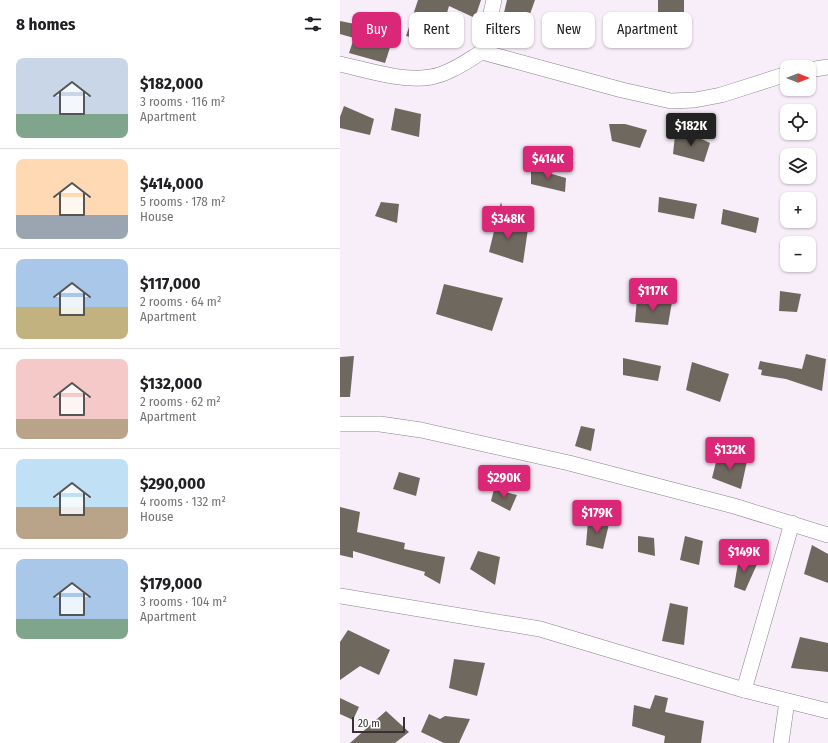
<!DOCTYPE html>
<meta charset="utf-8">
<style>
:root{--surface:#fff;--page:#f2f2f2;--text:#202124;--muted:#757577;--line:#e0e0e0;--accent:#db2777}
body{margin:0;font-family:"Fira Sans Condensed",sans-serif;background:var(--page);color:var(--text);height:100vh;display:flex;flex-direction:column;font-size:15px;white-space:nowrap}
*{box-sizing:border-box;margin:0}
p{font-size:13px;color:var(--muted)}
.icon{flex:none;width:22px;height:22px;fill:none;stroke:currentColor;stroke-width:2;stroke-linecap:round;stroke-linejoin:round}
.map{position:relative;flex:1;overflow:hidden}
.sheet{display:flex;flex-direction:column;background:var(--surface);width:340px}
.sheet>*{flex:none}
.guide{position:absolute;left:12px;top:12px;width:380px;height:36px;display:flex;gap:8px}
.needle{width:26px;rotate:90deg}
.buttons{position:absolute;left:440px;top:60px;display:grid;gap:8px}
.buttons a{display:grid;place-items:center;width:36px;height:36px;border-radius:8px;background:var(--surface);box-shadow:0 1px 3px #0004;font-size:20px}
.scale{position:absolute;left:12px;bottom:10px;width:53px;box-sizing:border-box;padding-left:4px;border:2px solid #353136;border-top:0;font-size:11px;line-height:14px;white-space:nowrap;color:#353136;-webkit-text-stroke:3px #fff;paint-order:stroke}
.price{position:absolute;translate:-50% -34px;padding:0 9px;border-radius:4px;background:var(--accent);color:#fff;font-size:13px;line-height:26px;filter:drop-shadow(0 1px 2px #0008)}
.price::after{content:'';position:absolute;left:50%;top:24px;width:12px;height:9px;margin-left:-6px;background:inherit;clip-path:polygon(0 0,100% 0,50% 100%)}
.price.selected{background:#222;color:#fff}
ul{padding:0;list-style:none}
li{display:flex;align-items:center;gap:12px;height:100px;padding:0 16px}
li+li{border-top:1px solid var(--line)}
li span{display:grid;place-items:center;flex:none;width:112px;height:80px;border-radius:8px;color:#555}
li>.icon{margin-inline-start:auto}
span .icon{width:48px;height:48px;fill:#fffc;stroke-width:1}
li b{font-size:17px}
h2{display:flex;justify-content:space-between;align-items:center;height:48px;padding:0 16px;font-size:17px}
.pill{padding:0 14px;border-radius:8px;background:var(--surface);box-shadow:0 1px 3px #0004;font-size:14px;line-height:36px}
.pill.selected{background:var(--accent);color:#fff}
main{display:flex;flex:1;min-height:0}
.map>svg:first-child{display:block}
.building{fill:#6f685e}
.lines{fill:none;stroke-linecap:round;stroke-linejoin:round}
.street-casing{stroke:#89818b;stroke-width:16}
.street{stroke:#fff;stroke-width:15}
</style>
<main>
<section class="sheet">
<h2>8 homes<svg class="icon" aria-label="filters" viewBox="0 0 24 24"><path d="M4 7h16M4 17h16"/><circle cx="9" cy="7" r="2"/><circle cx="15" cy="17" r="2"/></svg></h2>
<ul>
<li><span style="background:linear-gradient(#c9d6e8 70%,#7fa58c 0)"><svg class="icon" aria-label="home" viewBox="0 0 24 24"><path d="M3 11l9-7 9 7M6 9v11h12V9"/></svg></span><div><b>$182,000</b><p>3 rooms · 116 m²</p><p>Apartment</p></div></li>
<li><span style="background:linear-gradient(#ffd9b3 70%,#9aa5b1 0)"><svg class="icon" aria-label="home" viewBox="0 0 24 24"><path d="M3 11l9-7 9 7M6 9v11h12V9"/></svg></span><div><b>$414,000</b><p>5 rooms · 178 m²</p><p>House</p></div></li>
<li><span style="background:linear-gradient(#a9c7e8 60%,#c2b280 0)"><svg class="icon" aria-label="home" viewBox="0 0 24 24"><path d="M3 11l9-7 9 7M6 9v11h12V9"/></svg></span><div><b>$117,000</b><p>2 rooms · 64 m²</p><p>Apartment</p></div></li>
<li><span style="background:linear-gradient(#f6c9c9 75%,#b9a48a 0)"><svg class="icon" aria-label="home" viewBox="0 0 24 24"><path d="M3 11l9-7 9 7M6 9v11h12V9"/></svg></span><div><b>$132,000</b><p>2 rooms · 62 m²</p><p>Apartment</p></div></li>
<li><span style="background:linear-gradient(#bfe0f5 60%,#b9a48a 0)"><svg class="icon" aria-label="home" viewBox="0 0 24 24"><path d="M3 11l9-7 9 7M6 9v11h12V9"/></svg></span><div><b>$290,000</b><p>4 rooms · 132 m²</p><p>House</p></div></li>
<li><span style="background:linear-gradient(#a9c7e8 75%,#7fa58c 0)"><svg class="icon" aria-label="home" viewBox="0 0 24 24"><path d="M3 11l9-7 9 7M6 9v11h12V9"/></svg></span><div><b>$179,000</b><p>3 rooms · 104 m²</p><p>Apartment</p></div></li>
</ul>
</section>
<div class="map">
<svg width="488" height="743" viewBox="0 0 488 743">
<rect width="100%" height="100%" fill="#f8eef9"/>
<g class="building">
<path d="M78,0h63l-6,18 -26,-12 -11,38 -32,-8z"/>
<path d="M167,0h28l-10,28 -4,16 -23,-6z"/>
<path d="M318,0h26v19l-26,-1z"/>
<path d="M0,21l55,11 -10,31 -36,-10 5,-15 -14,-4z"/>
<path d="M4,106l30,13 -4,16 -30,-7v-11z"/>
<path d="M55,108l26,6 -2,23 -28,-7z"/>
<path d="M269,124h16l22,6 -7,18 -28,-7z"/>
<path d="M335,135h18l17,8 -6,19 -31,-8z"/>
<path d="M191,168l35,10 -1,14 -34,-8z"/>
<path d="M319,197l38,7 -3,15 -36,-7z"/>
<path d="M41,202l18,2 -2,19 -22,-7z"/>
<path d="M161,202l6,25 21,2 -5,34 -34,-11z"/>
<path d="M383,209l36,9 -3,15 -35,-9z"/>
<path d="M104,284l59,14 -11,33 -56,-17z"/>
<path d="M440,291l21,3 -4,18 -18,-1z"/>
<path d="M297,298l35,4 -4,23 -33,-3z"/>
<path d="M466,354l20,5 -4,32 -36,-12 -25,-4 1,-5 -4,-1 2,-8 42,8z"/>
<path d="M14,356l-4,41h-10v-40z"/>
<path d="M283,358l38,8 -3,15 -35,-6z"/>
<path d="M352,362l37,12 -9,28 -34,-12z"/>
<path d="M241,426l14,3 -4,22 -16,-5z"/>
<path d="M378,454l29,7 -6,28 -29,-11z"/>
<path d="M59,472l21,6 -4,18 -23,-7z"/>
<path d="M154,489l23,6 -7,16 -19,-10z"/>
<path d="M0,507l20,5 -3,20 48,11 -1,6 41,8 -5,27 -16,-9 1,-3 -72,-21v7l-13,-3z"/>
<path d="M248,521l21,3 -6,25 -17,-4z"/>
<path d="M298,536l16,2 1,18 -17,-4z"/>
<path d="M345,536l18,5 -4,24 -19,-5z"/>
<path d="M472,545l16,9v29l-24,-9z"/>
<path d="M138,551l22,6 -5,28 -25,-16z"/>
<path d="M399,557l19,5 -13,29 -11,-4z"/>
<path d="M330,603l18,4 -4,38 -22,-4z"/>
<path d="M8,630l42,20 -11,25 -19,-9 -20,14v-38z"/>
<path d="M460,637l28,6v29l-37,-4z"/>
<path d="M114,659l31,4 -8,33 -28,-8z"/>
<path d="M315,695l13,3 -3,14 39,9 -3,22h-37l1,-7 -33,-10 2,-21 16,4z"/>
<path d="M0,698l19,9 -6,13 -13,-6z"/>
<path d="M46,711l23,21 -14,11h-45z"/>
<path d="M89,714l11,5 5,-3 25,3 -11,24h-15l-23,-11z"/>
</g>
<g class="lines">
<defs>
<g id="street">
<path d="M142,52l12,-52"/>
<path d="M0,64c27,6 63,18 91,13 18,-3 36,-16 51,-25l140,38 49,11 24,-1 26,-5 66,-21"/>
<path d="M469,70l19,-3"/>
<path d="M0,424h40l41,6 148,33 165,43 94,29"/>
<path d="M0,596l200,33 204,61 84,21"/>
<path d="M404,690l48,-167"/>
<path d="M441,743l6,-42"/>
</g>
</defs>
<use href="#street" class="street-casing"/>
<use href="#street" class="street"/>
</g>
</svg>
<div class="buttons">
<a><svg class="needle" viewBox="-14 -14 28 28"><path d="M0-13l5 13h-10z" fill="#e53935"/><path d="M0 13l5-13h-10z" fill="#757577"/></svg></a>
<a><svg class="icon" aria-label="locate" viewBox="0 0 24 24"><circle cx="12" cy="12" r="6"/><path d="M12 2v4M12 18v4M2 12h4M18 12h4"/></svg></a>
<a><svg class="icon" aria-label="layers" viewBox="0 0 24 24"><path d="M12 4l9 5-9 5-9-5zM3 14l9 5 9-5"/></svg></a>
<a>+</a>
<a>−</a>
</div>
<div class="scale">20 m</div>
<b class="price selected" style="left:351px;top:147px">$182K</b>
<b class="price" style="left:208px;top:180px">$414K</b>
<b class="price" style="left:168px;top:240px">$348K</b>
<b class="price" style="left:313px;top:312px">$117K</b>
<b class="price" style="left:390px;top:471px">$132K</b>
<b class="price" style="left:164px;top:499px">$290K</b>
<b class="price" style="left:257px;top:534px">$179K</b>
<b class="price" style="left:404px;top:573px">$149K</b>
<div class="guide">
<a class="pill selected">Buy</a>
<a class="pill">Rent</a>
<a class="pill">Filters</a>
<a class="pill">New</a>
<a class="pill">Apartment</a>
</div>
</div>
</main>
